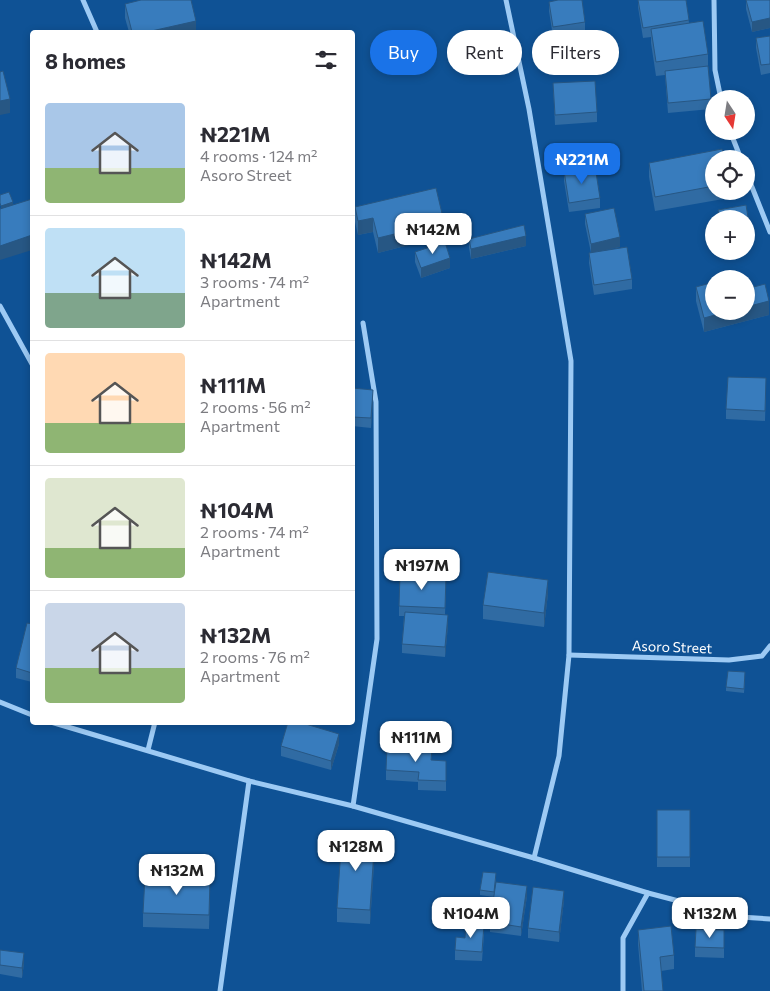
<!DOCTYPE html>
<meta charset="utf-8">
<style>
:root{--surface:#fff;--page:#f7f7f7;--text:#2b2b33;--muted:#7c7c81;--line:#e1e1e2;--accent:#1a73e8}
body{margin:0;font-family:Commissioner,sans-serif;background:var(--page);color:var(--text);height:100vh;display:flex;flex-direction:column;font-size:19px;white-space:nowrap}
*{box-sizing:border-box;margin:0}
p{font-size:16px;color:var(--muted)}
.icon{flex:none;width:28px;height:28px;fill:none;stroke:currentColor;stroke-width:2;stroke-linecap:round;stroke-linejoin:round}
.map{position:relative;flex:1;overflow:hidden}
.details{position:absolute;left:30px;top:30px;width:325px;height:695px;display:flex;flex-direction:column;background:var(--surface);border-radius:5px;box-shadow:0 2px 8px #0003}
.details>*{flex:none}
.guide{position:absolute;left:370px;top:30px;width:325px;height:45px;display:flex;gap:10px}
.needle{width:32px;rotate:168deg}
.tools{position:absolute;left:705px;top:90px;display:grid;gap:10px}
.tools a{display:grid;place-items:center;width:50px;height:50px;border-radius:50%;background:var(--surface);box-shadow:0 2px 8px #0003;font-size:25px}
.price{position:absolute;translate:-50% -42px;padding:0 11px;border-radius:10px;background:#fff;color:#222;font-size:16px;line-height:32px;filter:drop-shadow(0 1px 2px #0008)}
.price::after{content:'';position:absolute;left:50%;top:30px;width:15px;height:11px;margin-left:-8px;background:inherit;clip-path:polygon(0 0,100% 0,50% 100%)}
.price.selected{background:var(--accent);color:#fff}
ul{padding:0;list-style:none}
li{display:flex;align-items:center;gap:15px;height:125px;padding:0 15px}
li+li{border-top:1px solid var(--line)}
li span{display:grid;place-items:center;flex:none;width:140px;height:100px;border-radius:5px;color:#555}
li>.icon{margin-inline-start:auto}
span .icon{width:60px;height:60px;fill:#fffc;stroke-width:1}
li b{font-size:21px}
h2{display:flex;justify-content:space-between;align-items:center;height:60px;padding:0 15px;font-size:21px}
.tag{padding:0 18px;border-radius:22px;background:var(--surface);box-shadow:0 2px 8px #0003;font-size:18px;line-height:45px}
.tag.selected{background:var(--accent);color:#fff}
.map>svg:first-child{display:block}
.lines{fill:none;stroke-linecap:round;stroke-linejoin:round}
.street{stroke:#9dcaf4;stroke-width:5}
.wall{fill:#306ba3}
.shaded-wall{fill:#275784}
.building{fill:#387cbd;stroke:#275784}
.labels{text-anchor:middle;stroke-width:4.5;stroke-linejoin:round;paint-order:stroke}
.street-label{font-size:14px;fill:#fff;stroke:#0f5295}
</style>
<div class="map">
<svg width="770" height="991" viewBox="0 0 770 991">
<rect width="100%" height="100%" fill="#0f5295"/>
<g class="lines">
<g class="street">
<path d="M83,0l14,32"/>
<path d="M506,0l23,109 42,252 -2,294 -10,101 -25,102"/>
<path d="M714,0l1,70 6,29"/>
<path d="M730,131l11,28"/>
<path d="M746,172l24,60"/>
<path d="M0,306l32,58"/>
<path d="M569,655l160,5 33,-4 8,-10"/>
<path d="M0,702l32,13"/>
<path d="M51,722l198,59 104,25 181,52 114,35 92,24 30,2"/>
<path d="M148,750l7,-28"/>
<path d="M353,806l24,-167 -1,-237 -13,-79"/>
<path d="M220,991l29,-210"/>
<path d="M623,991v-53l25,-45"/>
</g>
</g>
<g class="wall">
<path d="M638,0h48l3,23 19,31v12l3,33v10l-43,4 -3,-38 -9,1 -5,-33v-6l-8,1 -5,-31z"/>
<path d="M746,0h24v28l-18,4 -6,-23z"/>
<path d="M549,2l36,20v9l-32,6 -4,-26z"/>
<path d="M125,4l71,28h-67l-4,-14z"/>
<path d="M770,36v37l-9,2 -5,-27v-10z"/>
<path d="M553,83l44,29v10l-42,3z"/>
<path d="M568,151h10v18l22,29v10l-31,4 -5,-31v-10l7,-1h-3z"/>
<path d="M714,159v32h15v7l-74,13 -6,-34v-14z"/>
<path d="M746,205l5,30v10l-5,1v-27h-28v-9z"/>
<path d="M355,207l89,29 -66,17 -5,-21 -15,3 -3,-13z"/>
<path d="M585,214l35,33 -20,4 32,28v10l-38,6 -5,-32v-10h2l-6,-29z"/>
<path d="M469,239l57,7 -55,13 -2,-11z"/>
<path d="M415,252l35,16 -29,10 -6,-16z"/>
<path d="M696,287l73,28 -65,17 -8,-31z"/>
<path d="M352,388l21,11 -2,29 -19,-2z"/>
<path d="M766,388l-1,33 -39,-2v-10z"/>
<path d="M446,586l-1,29 3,10 -3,32 -43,-4v-9l2,-28h-5v-10z"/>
<path d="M548,594l-4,33 -61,-8v-14z"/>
<path d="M32,624v58l-16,-4v-10z"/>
<path d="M745,677l-1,16 -18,-2v-4z"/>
<path d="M339,744l-8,26 -50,-14v-10z"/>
<path d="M431,760l15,11v20l-28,-1v-8l-32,-2v-10z"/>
<rect x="657" y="810" width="33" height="57"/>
<path d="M375,849l-5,75 -33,-2v-14z"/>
<path d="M496,878l-2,19 -14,-2v-5z"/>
<path d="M210,894l-1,35 -66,-2v-14z"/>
<path d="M527,896l-6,40 -31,-4v-10z"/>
<path d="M564,900l-5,42 -31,-4v-10z"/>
<path d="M638,930l36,25v14l-13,2 2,20h-21l-4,-47z"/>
<path d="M484,934l-2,27 -27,-1v-10l10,-12z"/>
<path d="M724,940v18l-29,-1v-10z"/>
<path d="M0,950l24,13 -2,15 -22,-4z"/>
</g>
<g class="shaded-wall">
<path d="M770,18v10l-18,4v-10z"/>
<path d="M196,21v11h-49z"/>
<path d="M10,99v14l-10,2v-14z"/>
<path d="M13,202v5l-12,4v-5z"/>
<path d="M373,218v14l-15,3v-14z"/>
<path d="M444,222v14l-66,17v-15z"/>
<path d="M32,235v15l-32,10v-14z"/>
<path d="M526,236v10l-55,13v-10z"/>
<path d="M620,237v10l-29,6v-9z"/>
<path d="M450,258v10l-29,10v-10z"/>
<path d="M769,301v14l-65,17v-14l26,-7h16v-4z"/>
<path d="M373,390v9l-2,29v-10z"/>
<path d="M548,580v14l-4,33v-14z"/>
<path d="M448,615v10l-3,32v-10z"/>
<path d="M339,734v10l-8,26v-9z"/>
<path d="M375,835v14l-5,75v-14z"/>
<path d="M210,880v14l-1,35v-14z"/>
<path d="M527,886v10l-6,40v-9z"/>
<path d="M564,891v9l-5,42v-10z"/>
<path d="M24,953v10l-2,15v-10z"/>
</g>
<g class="building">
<path d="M141,0h50l5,21 -49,11h-15l-7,-28z"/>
<path d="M558,0h24l3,22 -32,5 -4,-25z"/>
<path d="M638,0h48l3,20 -46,8z"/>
<path d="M746,0h24v18l-18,4z"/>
<path d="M703,21l5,33 -52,8 -5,-33z"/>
<path d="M770,36v28l-9,1 -5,-27z"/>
<path d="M708,66l3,33 -43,4 -3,-32z"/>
<path d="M3,71l7,28 -10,2v-29z"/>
<path d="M595,81l2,31 -42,3 -2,-32z"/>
<path d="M722,149l2,10h-10v27l-59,11 -6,-34z"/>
<rect x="568" y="151" width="10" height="14"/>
<path d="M595,166l5,32 -31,5 -5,-32z"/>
<path d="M436,188l8,34 -66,16 -5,-20 -15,3 -3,-14z"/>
<path d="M9,192l4,10 -12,4 -1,-3v-8z"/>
<path d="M32,199v36l-32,11v-37z"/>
<path d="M746,205l5,30 -5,1v-17h-26l-2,-9z"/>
<path d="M614,208l6,29 -29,7 -6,-30z"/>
<path d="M524,225l2,11 -55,13 -2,-10z"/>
<path d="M445,242l5,16 -29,10 -6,-16z"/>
<path d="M627,247l5,32 -38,6 -5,-32z"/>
<path d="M740,276l1,3h-13z"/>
<path d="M714,282v29h16l-26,7 -8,-31z"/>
<path d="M765,284l4,17 -23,6v-18z"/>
<path d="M728,377l38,1 -1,33 -39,-2z"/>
<path d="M352,388l21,2 -2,28 -19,-1z"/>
<path d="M488,572l60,8 -4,33 -61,-8z"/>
<path d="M400,574l46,2 -1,32 -46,-2z"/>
<path d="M405,612l43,3 -3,32 -43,-3z"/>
<path d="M27,623l5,1v49l-16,-5z"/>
<path d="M728,671l17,1 -1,17 -18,-2z"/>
<path d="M288,722h11l40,12 -8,27 -50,-15z"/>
<path d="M387,747l45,2 -1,11 15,1v20l-28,-1 1,-8 -33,-2z"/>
<rect x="657" y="810" width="33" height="47"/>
<path d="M342,833l33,2 -5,75 -33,-2z"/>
<path d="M483,872l13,1 -2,19 -14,-2z"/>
<path d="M145,877l65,3 -1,35 -66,-2z"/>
<path d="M496,882l31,4 -6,41 -31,-5z"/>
<path d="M533,887l31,4 -5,41 -31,-4z"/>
<path d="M466,923l18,1 -2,28 -27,-2 1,-13 9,1z"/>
<path d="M671,926l3,29 -14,2 3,34h-19l-6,-61z"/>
<path d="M696,929l28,1v18l-29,-1z"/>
<path d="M0,950l24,3 -2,15 -22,-3z"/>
</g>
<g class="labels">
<g class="street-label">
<text transform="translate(672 647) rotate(2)" y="5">Asoro Street</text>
</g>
</g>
</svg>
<div class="tools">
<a><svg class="needle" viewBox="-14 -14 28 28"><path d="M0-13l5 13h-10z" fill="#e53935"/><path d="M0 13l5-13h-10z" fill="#7c7c81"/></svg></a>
<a><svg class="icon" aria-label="locate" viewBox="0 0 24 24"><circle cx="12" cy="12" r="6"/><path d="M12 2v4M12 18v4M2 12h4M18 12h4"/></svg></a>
<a>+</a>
<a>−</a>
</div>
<b class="price selected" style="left:582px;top:185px">₦221M</b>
<b class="price" style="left:433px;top:255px">₦142M</b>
<b class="price" style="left:422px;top:591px">₦197M</b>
<b class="price" style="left:416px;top:763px">₦111M</b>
<b class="price" style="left:356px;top:872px">₦128M</b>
<b class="price" style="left:177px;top:896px">₦132M</b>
<b class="price" style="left:471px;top:939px">₦104M</b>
<b class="price" style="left:710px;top:939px">₦132M</b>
<div class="guide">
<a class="tag selected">Buy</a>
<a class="tag">Rent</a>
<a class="tag">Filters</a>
</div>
<section class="details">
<h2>8 homes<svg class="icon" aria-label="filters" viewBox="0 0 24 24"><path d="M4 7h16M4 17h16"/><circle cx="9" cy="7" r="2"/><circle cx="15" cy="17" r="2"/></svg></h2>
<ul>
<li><span style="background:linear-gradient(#a9c7e8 65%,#8fb573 0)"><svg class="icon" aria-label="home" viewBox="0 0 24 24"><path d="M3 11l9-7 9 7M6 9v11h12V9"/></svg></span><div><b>₦221M</b><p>4 rooms · 124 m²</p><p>Asoro Street</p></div></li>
<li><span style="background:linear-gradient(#bfe0f5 65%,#7fa58c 0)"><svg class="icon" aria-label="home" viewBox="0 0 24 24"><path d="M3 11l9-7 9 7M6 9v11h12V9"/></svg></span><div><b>₦142M</b><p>3 rooms · 74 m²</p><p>Apartment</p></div></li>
<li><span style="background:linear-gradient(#ffd9b3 70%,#8fb573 0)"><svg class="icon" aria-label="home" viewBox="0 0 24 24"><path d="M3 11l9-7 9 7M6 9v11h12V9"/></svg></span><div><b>₦111M</b><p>2 rooms · 56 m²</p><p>Apartment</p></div></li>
<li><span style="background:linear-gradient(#dfe7d0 70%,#8fb573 0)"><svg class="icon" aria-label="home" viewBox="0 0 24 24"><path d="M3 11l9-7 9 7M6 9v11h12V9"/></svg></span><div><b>₦104M</b><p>2 rooms · 74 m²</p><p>Apartment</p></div></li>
<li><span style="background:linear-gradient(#c9d6e8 65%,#8fb573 0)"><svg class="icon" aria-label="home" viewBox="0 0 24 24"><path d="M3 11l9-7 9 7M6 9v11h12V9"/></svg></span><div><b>₦132M</b><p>2 rooms · 76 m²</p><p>Apartment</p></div></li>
</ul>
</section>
</div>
